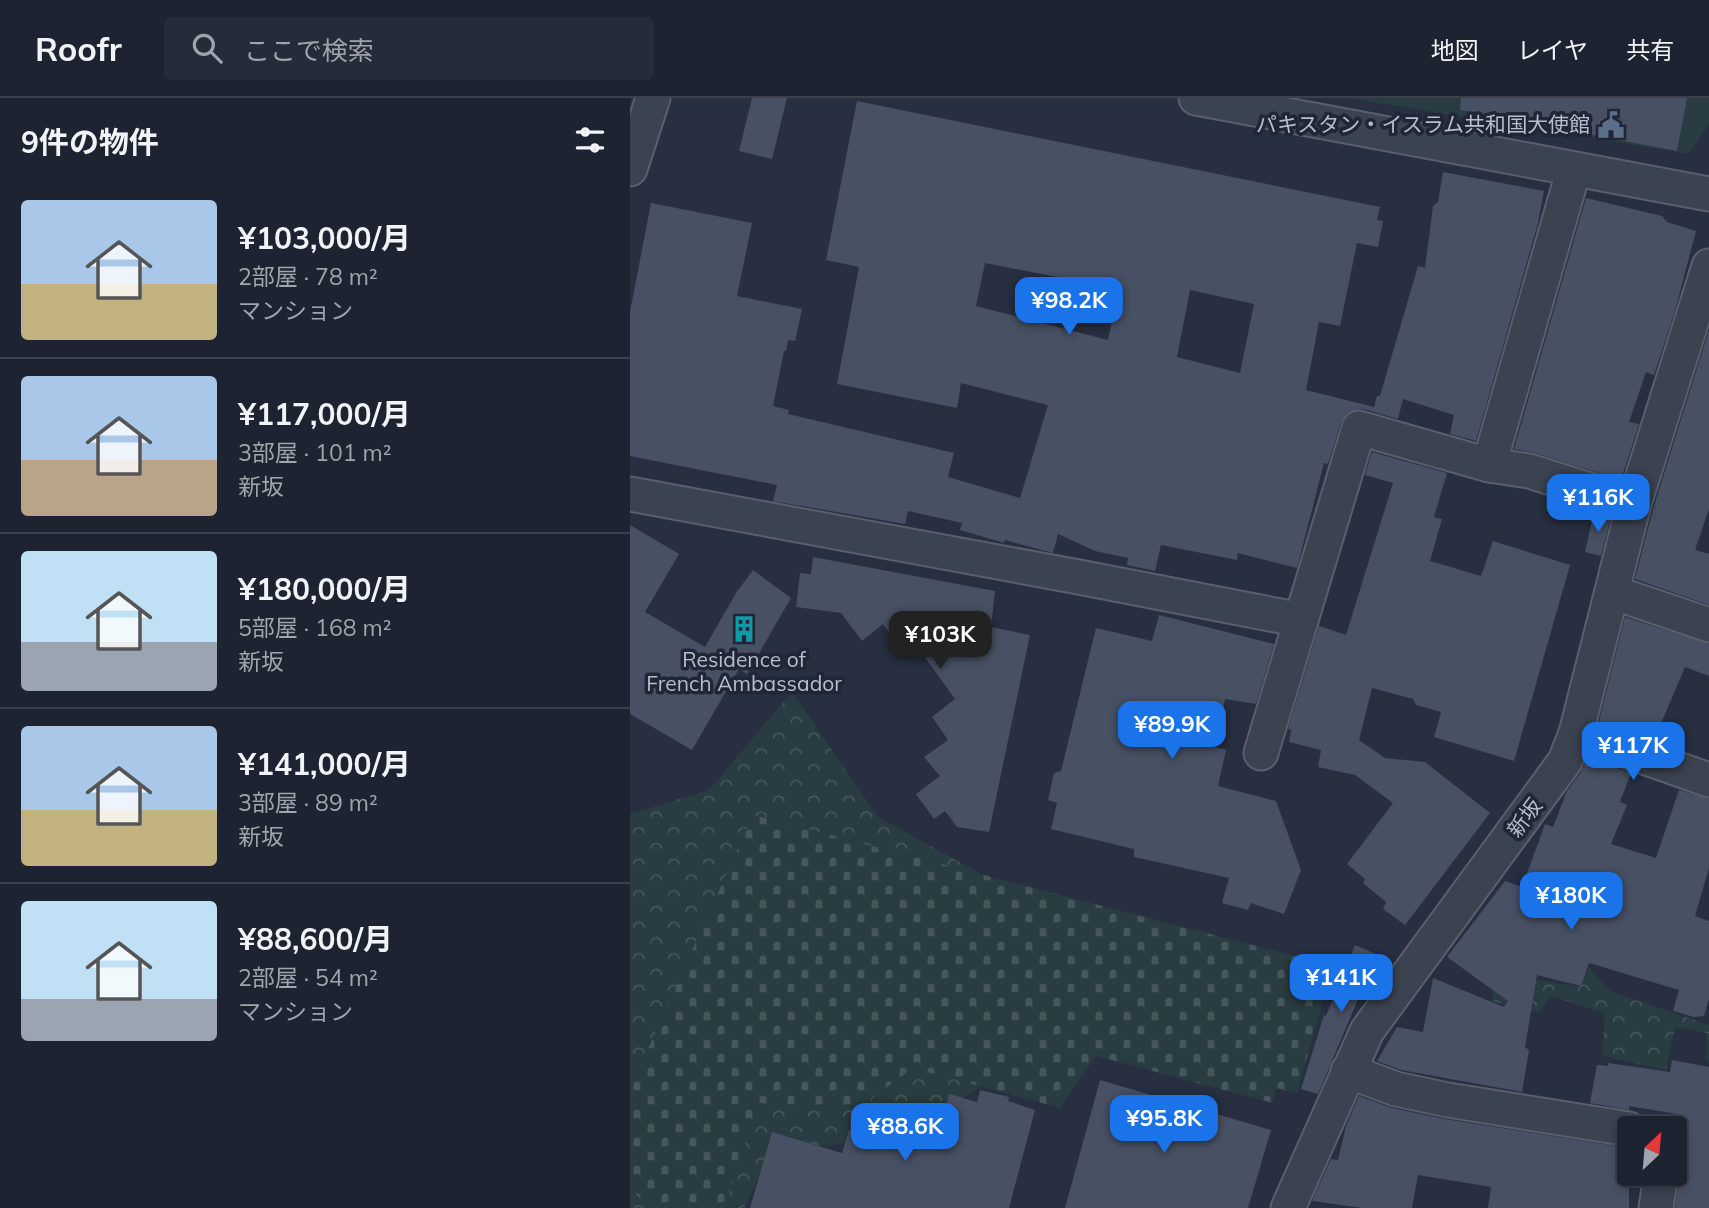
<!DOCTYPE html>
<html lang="ja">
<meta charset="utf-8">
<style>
:root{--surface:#1d2330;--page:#252b38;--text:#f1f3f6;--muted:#a0a4ab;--line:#3b404c;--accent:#1a73e8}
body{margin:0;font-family:Mulish,"Noto Sans JP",sans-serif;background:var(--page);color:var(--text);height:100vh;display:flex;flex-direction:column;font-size:26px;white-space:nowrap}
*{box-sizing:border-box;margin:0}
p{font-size:23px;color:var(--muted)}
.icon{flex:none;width:38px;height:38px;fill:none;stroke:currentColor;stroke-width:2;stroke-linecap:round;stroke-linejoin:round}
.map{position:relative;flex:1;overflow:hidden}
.sheet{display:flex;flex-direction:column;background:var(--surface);width:630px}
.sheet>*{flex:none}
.needle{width:46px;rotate:26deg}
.tools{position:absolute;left:987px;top:1018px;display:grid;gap:14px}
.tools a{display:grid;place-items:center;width:70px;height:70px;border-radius:7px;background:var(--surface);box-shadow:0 4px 10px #0003,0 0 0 2px var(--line);font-size:35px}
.price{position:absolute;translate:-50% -60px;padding:0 16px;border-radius:14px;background:var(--accent);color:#fff;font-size:23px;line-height:46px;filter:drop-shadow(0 2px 4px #0008)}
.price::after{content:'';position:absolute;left:50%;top:42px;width:21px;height:16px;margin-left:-10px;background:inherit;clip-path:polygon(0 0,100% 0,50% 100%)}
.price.current{background:#222;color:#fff}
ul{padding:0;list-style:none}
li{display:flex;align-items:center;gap:21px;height:175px;padding:0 21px}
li+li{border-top:2px solid var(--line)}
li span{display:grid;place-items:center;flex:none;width:196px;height:140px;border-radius:7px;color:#555}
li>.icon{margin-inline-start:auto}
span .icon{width:84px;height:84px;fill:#fffc;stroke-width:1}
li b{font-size:30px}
h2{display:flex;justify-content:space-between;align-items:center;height:84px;padding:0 21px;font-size:30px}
header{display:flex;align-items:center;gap:42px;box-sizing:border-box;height:98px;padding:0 35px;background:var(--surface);border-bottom:2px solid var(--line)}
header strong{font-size:33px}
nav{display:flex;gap:38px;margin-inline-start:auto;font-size:24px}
.search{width:490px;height:63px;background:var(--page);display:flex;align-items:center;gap:18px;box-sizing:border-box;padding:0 24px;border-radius:7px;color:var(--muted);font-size:26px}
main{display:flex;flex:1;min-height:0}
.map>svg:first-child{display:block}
.grass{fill:#293c41}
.forest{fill:url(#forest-crowns)}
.cemetery{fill:url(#cemetery-stones)}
.building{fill:#485164;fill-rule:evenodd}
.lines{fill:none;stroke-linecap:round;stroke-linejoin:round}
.minor-casing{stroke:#595f6d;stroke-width:37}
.minor{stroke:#3b4250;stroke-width:33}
.labels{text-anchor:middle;stroke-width:7;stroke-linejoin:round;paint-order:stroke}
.poi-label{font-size:21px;fill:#b8bdca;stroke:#202635;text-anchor:end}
.street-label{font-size:21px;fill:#b8bdca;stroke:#202635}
</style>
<header>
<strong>Roofr</strong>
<div class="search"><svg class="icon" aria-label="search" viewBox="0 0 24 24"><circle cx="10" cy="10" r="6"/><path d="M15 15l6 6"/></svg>ここで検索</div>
<nav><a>地図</a><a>レイヤ</a><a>共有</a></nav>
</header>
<main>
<section class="sheet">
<h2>9件の物件<svg class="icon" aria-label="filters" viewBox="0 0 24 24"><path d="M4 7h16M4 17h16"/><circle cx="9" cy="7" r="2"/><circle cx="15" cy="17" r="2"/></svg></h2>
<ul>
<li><span style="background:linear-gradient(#a9c7e8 60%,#c2b280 0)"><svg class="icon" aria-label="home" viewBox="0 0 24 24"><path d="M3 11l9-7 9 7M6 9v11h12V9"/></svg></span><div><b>¥103,000/月</b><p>2部屋 · 78 m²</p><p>マンション</p></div></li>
<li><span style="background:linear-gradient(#a9c7e8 60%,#b9a48a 0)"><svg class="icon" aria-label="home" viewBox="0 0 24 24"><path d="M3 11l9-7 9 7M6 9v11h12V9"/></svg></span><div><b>¥117,000/月</b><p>3部屋 · 101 m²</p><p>新坂</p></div></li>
<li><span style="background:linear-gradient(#bfe0f5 65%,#9aa5b1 0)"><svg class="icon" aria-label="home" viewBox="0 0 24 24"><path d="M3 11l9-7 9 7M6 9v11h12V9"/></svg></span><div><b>¥180,000/月</b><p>5部屋 · 168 m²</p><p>新坂</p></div></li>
<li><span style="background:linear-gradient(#a9c7e8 60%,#c2b280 0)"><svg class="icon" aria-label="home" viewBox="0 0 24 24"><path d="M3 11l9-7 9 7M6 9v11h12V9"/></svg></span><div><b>¥141,000/月</b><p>3部屋 · 89 m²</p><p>新坂</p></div></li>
<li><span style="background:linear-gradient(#bfe0f5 70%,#9aa5b1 0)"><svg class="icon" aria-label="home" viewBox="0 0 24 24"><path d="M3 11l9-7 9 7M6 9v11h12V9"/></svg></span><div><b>¥88,600/月</b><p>2部屋 · 54 m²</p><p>マンション</p></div></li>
</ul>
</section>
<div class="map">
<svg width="1079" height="1110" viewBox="0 0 1079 1110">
<defs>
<pattern id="forest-crowns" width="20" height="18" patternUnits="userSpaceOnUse" patternTransform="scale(1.75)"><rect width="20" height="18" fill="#293c41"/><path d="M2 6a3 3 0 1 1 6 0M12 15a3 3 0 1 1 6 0" fill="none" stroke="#46565b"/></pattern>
<pattern id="cemetery-stones" width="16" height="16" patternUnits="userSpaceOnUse" patternTransform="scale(1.75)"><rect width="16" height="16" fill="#293c41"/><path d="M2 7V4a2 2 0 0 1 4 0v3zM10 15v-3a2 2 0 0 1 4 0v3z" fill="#46565b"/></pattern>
</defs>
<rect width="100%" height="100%" fill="#272f40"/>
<path class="grass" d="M717,0h362v25l-20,31z"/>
<g class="forest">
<path d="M162,594l86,125 216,119 -8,82 -158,103 -98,25 -55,-3 -31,65h-114v-394l79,-24z"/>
<path d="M959,869l21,24 99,34v36l-4,-1 2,-27 -32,-6 -9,43 -64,-14 3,-43 -54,-17 -11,16 -48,-11 2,-18 44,-3 42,7z"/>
</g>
<path class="cemetery" d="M123,717l580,151 -36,127 -21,-5 -3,15 -177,-47 -36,52 -147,-40 -56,41 -99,-6 -34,105h-76l-18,-21v-98z"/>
<g class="building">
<path d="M122,0h35l-15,61 -33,-8z"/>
<path d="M831,0h226l-10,53 -217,-41z"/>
<path d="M227,3l523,106 -3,13 6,1 -5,26 -21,-4 -17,83 -21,-4 -13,68 68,17 3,-11h3l38,-130 7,2 8,-62 5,-4 5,-30 101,19 -6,32 -62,218 -26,-7 4,-19 -51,-16 -5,20 -34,-10 -10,1 -8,4 -5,8 -13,42 -4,-1 -27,105 -59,-15 -1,7 -76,-15 -6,26 -28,-6 1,-7 -33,-7 -37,-17 -5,19 -48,-13 -1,3 -44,-13 2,-7 -54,-12 -3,13 -132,-23 4,-16 -147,-29v-144l21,-109 101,20 -15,73 65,13 -7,32 -7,-1 -2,11h-2l-11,55 16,4 -1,4 166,39 -6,24 72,21 28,-93 -87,-22 -4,25 -120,-24 22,-117 -33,-7zM355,165l133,26 -10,51 -132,-34zM560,192l64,14 -14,69 -63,-16z"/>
<path d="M956,100l76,18 5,6 29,9 -21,80 -21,64 -8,-3 -17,50 10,2 -18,56 -86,-27 -21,-4z"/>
<path d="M1079,232v179l-14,41 14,4v51l-74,-26 18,-70z"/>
<path d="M742,354l75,21 -13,44 8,2 -12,42 51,15 12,-35 77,24 -56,196 -80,-24 7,-25 -25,-7 -3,-6 -41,-11 -13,52 26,18 40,4 65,51 -85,112 -22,-16 3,-7 -23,-19 2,-4 -18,-15 46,-61 -38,-28 -37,-8 3,-17 -32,-8 2,-12 -3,-1 31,-103 27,9 47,-152 -28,-8z"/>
<path d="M964,414l17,5 -10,39 -16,-4z"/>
<path d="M0,427l49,29 -34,58 60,35 31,-54 17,-23 38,28 -44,76 -8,-5 -47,81 -62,-36z"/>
<path d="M183,459l182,34 -4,36 39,8 -41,197 -32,-5 -12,-16 -11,8 -18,-25 24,-18 -16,-19 24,-17 -16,-23 23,-18 -41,-57 -13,8 -18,-26 -21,17 -21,-28 -45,-6 4,-34 11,1z"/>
<path d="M529,517l115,29 -18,60 -31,-5 -2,10 -72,22 75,19 -8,36 58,15 25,69 -17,44 -33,-11 -3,7 -26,-7 7,-25 -95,-21v-8l-83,-20 6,-26 -9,-3 6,-27 7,-2 35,-143 56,13z"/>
<path d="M995,519l84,27v32l-24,-9 -31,73 -55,-19z"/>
<path d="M957,659l44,16 -11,29 7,3 -16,39 45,14 23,-68 30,9v69l-14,48 14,5v78l-5,17 -10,1 -21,-6 6,-21 -90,-27 -8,23 -44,-11 -12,72 4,3 -7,42 -121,-22 -24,-9 20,-34 26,5 10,-54 71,29 4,-6 -61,-44 58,-76 17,6 23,-63 8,3 14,-36 14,-19z"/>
<path d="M725,847l30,13 -12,30 -9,-3 -46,109 -17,-5 23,-74 2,1z"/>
<path d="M1042,962l37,7v141h-34l13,-88 -12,-2 1,-4 -48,-8v4l-39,-7 7,-38 11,1v-3l62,9z"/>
<path d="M470,982l171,50 -23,78h-183z"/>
<path d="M350,992l29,7 -1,4 27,9 -26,98h-259l22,-76 70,21 7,-23 17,5 6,-20 61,18 1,-5 6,2 9,-36 28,8z"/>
<path d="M729,998l33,12 53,11 184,29v60h-141l3,-21 -73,-12 -6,33h-49l-51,-7 19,-42 7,1 8,-34z"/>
</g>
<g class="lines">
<defs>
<g id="minor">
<path d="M566,0l513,96"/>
<path d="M0,71l23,-71"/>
<path d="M859,367l40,6 105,33"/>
<path d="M0,396l454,84 217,42"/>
<path d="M982,494l97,33"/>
<path d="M946,635l133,47"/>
<path d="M631,655l98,-325 130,37 85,-296"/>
<path d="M718,973l48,18 52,11 181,29"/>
<path d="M658,1110l79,-177 198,-270 11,-28 58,-229 75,-238"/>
<path d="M1026,1110l5,-34"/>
</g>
</defs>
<use href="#minor" class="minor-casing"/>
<use href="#minor" class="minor"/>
</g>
<defs>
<symbol id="civic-bare" viewBox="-9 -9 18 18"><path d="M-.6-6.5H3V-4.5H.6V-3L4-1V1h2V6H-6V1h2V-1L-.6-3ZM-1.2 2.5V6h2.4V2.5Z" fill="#5c6f8a" stroke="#202635" stroke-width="2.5" paint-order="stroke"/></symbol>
<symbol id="building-bare" viewBox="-9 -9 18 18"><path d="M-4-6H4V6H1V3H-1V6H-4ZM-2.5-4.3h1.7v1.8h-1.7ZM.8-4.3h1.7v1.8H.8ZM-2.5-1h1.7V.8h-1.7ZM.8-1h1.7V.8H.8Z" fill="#0f9aa8" stroke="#202635" stroke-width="2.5" paint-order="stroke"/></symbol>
</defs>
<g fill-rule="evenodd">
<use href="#civic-bare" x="962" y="8" width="38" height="38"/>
<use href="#building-bare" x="95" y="512" width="38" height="38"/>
</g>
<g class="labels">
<g class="poi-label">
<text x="960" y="34">パキスタン・イスラム共和国大使館</text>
<text x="114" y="569" text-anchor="middle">Residence of<tspan x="114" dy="24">French Ambassador</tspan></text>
</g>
<g class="street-label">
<text transform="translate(895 720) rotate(-53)" y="7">新坂</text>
</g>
</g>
</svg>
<div class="tools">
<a><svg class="needle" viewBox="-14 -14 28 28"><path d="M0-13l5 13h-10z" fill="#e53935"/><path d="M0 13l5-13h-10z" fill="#a0a4ab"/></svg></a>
</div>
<b class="price" style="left:439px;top:239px">¥98.2K</b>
<b class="price" style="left:968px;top:436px">¥116K</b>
<b class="price current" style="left:310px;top:573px">¥103K</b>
<b class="price" style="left:542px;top:663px">¥89.9K</b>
<b class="price" style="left:1003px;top:684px">¥117K</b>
<b class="price" style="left:941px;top:834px">¥180K</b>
<b class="price" style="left:711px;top:916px">¥141K</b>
<b class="price" style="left:534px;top:1057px">¥95.8K</b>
<b class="price" style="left:275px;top:1065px">¥88.6K</b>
</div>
</main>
